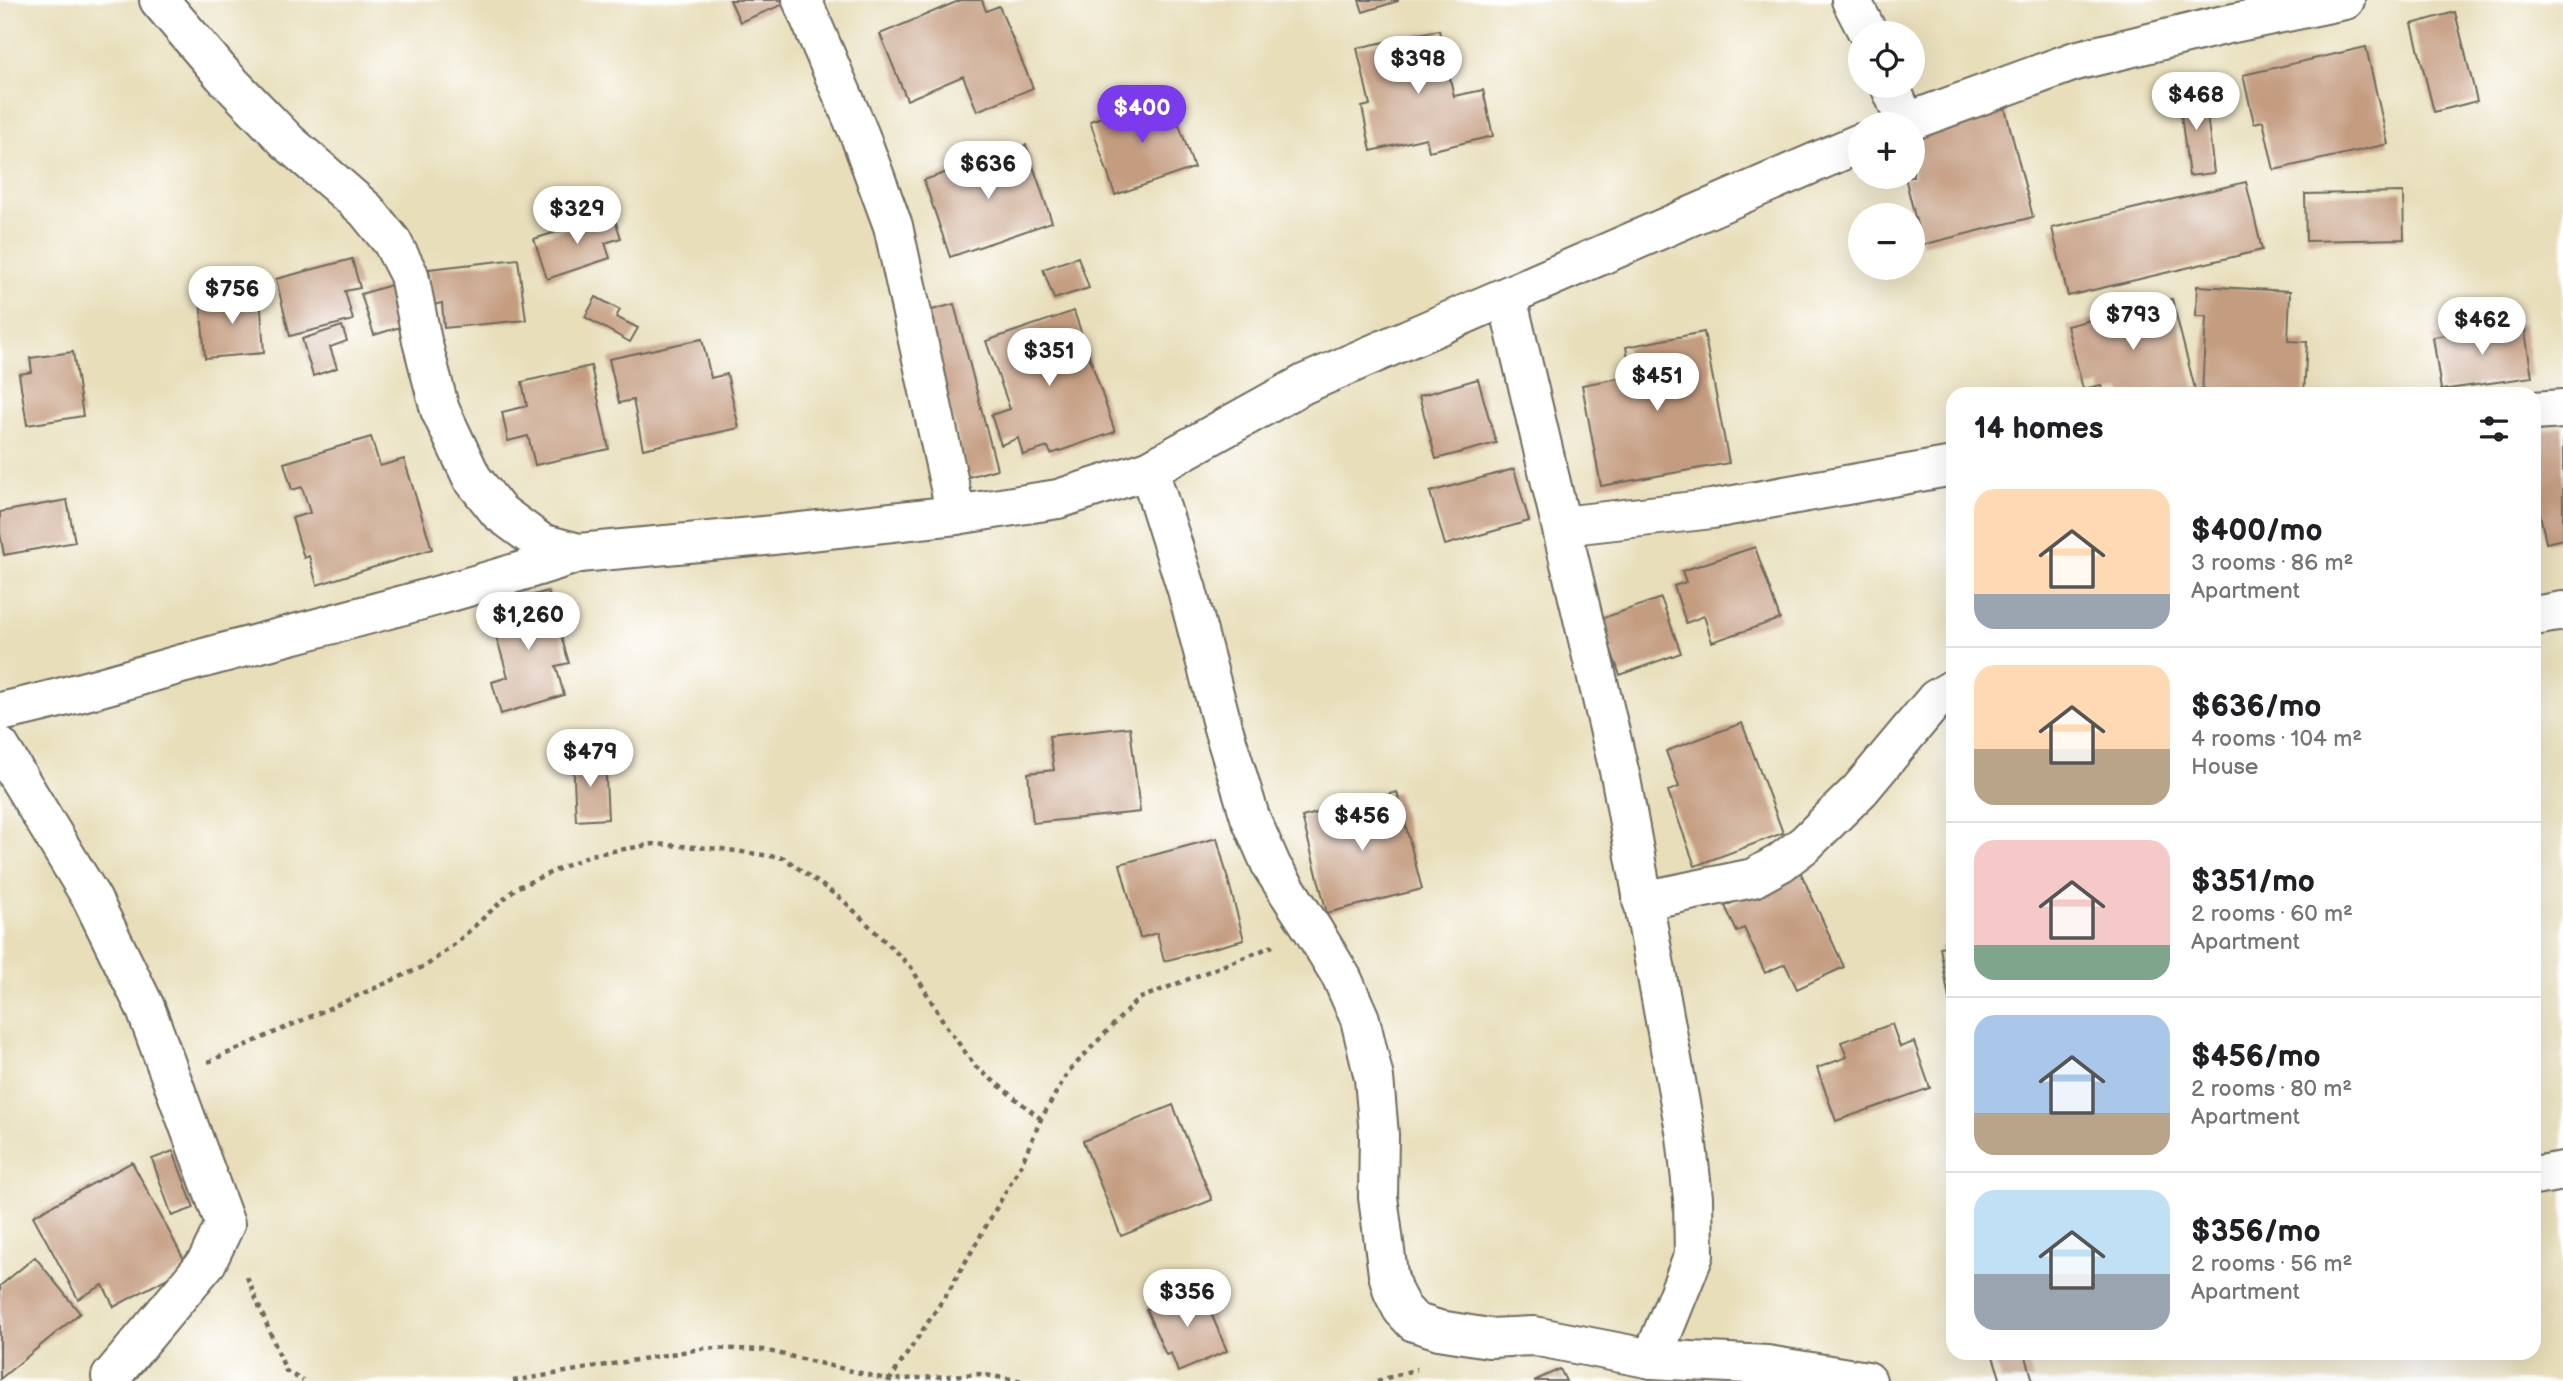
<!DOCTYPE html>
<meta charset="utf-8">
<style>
:root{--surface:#fff;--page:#f6f6f6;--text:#202124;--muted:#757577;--line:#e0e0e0;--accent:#7c3aed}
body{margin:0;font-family:"Balsamiq Sans",sans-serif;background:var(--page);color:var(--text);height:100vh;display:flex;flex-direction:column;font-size:26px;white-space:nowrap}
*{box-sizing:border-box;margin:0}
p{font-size:23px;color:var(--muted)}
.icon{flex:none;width:38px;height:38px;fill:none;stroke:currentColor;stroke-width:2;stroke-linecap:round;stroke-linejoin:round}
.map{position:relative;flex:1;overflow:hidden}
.side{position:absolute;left:1946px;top:387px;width:595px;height:973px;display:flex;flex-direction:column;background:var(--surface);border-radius:21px;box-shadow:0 7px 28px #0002}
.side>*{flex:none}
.tools{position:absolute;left:1848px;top:21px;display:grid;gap:14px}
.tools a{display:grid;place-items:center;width:77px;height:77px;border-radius:50%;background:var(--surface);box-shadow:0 7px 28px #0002;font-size:35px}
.price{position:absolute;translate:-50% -60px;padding:0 16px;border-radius:24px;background:#fff;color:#222;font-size:23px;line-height:46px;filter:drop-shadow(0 2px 4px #0008)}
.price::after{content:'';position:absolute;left:50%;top:42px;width:21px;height:16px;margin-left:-10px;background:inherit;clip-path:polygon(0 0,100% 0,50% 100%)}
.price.selected{background:var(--accent);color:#fff}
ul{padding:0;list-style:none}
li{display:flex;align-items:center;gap:21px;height:175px;padding:0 28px}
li+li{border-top:2px solid var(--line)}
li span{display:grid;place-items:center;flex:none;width:196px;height:140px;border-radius:21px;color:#555}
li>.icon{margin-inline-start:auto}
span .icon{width:84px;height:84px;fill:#fffc;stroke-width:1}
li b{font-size:30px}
h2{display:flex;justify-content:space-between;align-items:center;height:84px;padding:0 28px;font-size:30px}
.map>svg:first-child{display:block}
.building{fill:#c49c80}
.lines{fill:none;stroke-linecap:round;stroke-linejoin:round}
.minor-casing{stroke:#6d6a5d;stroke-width:42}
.path{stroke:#6d6a5d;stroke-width:4.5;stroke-dasharray:5 5;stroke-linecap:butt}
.minor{stroke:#fff;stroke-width:38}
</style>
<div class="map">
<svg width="2563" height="1381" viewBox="0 0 2563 1381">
<rect width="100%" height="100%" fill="#fff"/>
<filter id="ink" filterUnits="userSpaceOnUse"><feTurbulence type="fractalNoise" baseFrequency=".0143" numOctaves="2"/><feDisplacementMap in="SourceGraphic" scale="14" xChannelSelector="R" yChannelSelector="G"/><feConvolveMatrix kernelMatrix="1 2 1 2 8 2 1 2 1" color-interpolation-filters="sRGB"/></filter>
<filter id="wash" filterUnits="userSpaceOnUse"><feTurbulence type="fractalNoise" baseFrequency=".00686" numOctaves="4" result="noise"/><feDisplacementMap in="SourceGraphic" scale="28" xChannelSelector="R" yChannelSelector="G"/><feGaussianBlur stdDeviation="1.57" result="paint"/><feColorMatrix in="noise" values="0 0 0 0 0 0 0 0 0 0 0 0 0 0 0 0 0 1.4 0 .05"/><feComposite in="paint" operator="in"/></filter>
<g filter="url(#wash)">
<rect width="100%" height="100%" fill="#e8deba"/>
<g id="blocks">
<g class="building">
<path d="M730,0h58l1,2 -49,20z"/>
<path d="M961,0h21l4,11 13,-5 34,82 -56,23 -14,-35 -56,24 -27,-66z"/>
<path d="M1359,0h39v1l-35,11z"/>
<path d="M2455,12l22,89 -43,11 -22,-88z"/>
<path d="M1439,30l15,66 29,-6 10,46 -64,15 -3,-13 -55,13 -9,-44 8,-2 -13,-57z"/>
<path d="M2366,47l22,97 -114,26 -11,-49 -9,2 -11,-48z"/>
<path d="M2204,89l10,84 -25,3 -11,-84z"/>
<path d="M1169,95l25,73 -79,27 -25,-74z"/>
<path d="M2005,108l28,109 -111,28 -17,-68h8v-47z"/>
<path d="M1026,145l26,77 -102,35 -26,-77z"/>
<path d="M2246,182l16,68 -194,46 -16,-68z"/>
<path d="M2403,192l1,47 -98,2 -1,-47z"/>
<path d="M613,214l8,24 -16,5 5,15 -63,21 -13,-40z"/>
<path d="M1078,257l11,31 -35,11 -11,-30z"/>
<path d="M352,259l8,29 -15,3 8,29 -63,16 -14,-57z"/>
<path d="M518,259l8,61 -82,8 -2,-25 -9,2 -4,-36z"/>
<path d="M398,283l12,41 -36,11 -13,-41z"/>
<path d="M2197,286l93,5 -2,50 19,1 -3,52h-102l4,-78h-10z"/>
<path d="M260,295l4,58 -59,5 -5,-59z"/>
<path d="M596,297l24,13 -4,7 22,11 -8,14 -45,-25z"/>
<path d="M2172,299l23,90 -18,5h-55l-1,-4 -18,4 -2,-9 -18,4 -16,-63z"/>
<path d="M954,304l43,165 -29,8 -43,-165z"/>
<path d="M1074,311l41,121 -64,22 -3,-7 -25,8 -5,-17 -17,7 -10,-30 19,-6 -24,-68z"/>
<path d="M2524,324l8,53 -91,13 -8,-53z"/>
<path d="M342,326l5,15 -17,6 7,21 -24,8 -11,-37z"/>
<path d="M1704,332l25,131 -128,23 -19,-101 49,-9 -5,-29z"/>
<path d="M702,339l9,39 16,-4 12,54 -96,21 -10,-49 -14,3 -10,-44z"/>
<path d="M73,352l10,64 -56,9 -8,-51 13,-2 -2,-14z"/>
<path d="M591,366l18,83 -74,16 -7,-29 -20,5 -6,-29 25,-6 -5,-24z"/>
<path d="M1478,379l18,64 -60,16 -17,-63z"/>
<path d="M2563,426v113l-17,4 -12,-59v-52z"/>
<path d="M371,437l9,29 24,-7 28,90 -115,36 -8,-29 -5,2 -12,-40 18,-5 -8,-26 -10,3 -8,-27z"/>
<path d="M1514,469l15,52 -84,24 -15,-53z"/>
<path d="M67,500l8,42 -71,13 -4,-22v-21z"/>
<path d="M1755,547l25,72 -68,23 -8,-26 -18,7 -12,-37 12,-4 -4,-11z"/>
<path d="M548,591l21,72 -13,3 8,29 -63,19 -9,-32 16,-5 -20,-69z"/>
<path d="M1661,598l20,55 -61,22 -20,-56z"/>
<path d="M1742,723l41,110 -88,33 -27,-75 11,-4 -13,-36z"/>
<path d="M1130,727l10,85 -107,11 -5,-50 26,-3 -5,-34z"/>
<path d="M605,758l3,61 -32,2 -3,-62z"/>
<path d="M1397,792l25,97 -95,24 -25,-96z"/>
<path d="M1217,838l27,102 -80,21 -7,-28 -17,5 -20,-74z"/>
<path d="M1800,871l44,96 -47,22 -12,-25 -20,9 -21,-45 -7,4 -12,-26z"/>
<path d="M1953,944v60l-3,1 -10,-58z"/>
<path d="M1892,1024l8,23 14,-5 16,46 -94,33 -19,-53 30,-11 -6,-15z"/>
<path d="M1173,1105l39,95 -91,36 -38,-95z"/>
<path d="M173,1151l21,57 -22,8 -20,-57z"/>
<path d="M132,1162l56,105 -74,40 -11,-22 -25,14 -45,-83z"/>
<path d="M35,1257l45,56 -80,66v-93z"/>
<path d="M1200,1287l27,64 -49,21 -7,-19 -5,2 -20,-46z"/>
<path d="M1992,1353h33l8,28h-32z"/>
<path d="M1560,1369l6,12h-32z"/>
</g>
</g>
</g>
<g filter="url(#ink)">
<use href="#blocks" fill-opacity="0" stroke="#6d6a5d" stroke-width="2"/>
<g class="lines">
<defs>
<g id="minor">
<path d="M159,0l64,75 65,67 78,68 26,32 17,33 13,66 18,69 32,68 27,34 42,31 38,10 185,-17 192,-21 102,-16 91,-29 155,-86 556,-241"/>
<path d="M802,0l58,136 33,90 63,289"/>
<path d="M1851,0l17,33"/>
<path d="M1890,86l16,37"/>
<path d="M1902,124l173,-63 149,-36 121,-25"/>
<path d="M1507,297l114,482 65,357 7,62 1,57 -42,104"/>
<path d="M2534,411l29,-2"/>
<path d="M1149,470l38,120 36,138 27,89 22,50 41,63 29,48 18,41 14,59 5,57 -1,62 10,77 5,18 9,17 12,13 25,8 50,8 45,-2 118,23 115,6 100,16"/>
<path d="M1562,526l150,-17 241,-43"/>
<path d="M2534,616l29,-5"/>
<path d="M0,712c68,-14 133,-35 200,-53 127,-34 254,-65 379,-106"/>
<path d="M0,747l92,152 53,108 80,217 -18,38 -96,115"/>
<path d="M1642,901l111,-23 27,-15 25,-19 55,-54 76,-91 17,-10"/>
<path d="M2534,1176l29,-5"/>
</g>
</defs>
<use href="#minor" class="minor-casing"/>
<g class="path">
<path d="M208,1062l219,-97 29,-22 60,-55 74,-33 64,-11 68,5 62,9 60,43 67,66 35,59 30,41 65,52"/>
<path d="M247,1277l39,94 17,10"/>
<path d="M513,1381l193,-33 58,2 126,30 89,-6 45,7"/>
<path d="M889,1381l61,-92 71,-124 20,-46 27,-47 70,-73 135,-53"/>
<path d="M1377,1381l40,-12"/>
</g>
<use href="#minor" class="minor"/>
</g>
</g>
</svg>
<div class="tools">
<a><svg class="icon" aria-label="locate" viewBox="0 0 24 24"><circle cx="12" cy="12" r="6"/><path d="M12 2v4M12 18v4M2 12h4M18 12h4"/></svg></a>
<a>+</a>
<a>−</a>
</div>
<b class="price" style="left:1418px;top:96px">$398</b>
<b class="price" style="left:2196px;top:132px">$468</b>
<b class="price selected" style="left:1142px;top:145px">$400</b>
<b class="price" style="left:988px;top:201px">$636</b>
<b class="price" style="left:577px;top:246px">$329</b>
<b class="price" style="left:232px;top:326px">$756</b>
<b class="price" style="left:2133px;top:352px">$793</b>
<b class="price" style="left:2482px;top:357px">$462</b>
<b class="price" style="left:1049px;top:388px">$351</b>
<b class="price" style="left:1657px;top:413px">$451</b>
<b class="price" style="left:528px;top:652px">$1,260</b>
<b class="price" style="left:590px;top:789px">$479</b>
<b class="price" style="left:1362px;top:853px">$456</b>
<b class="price" style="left:1187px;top:1329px">$356</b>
<section class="side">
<h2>14 homes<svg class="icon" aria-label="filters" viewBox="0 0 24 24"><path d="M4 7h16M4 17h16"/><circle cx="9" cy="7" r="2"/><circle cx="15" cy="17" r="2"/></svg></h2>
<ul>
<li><span style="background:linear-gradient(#ffd9b3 75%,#9aa5b1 0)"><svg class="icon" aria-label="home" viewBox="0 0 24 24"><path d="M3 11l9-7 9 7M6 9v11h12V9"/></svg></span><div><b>$400/mo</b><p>3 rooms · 86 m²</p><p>Apartment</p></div></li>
<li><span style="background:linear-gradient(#ffd9b3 60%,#b9a48a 0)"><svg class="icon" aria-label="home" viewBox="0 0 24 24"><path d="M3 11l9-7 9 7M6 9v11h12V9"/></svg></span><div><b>$636/mo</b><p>4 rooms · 104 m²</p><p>House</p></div></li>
<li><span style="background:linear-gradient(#f6c9c9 75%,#7fa58c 0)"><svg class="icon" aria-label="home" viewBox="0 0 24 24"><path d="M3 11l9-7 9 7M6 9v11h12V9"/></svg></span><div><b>$351/mo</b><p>2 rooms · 60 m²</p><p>Apartment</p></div></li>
<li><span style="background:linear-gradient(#a9c7e8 70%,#b9a48a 0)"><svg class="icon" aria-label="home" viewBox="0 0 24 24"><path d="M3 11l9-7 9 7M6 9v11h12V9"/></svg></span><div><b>$456/mo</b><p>2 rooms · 80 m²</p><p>Apartment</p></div></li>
<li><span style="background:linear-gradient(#bfe0f5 60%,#9aa5b1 0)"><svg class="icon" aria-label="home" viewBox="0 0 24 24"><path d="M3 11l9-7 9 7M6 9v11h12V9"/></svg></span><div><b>$356/mo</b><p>2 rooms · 56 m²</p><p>Apartment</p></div></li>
</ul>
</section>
</div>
